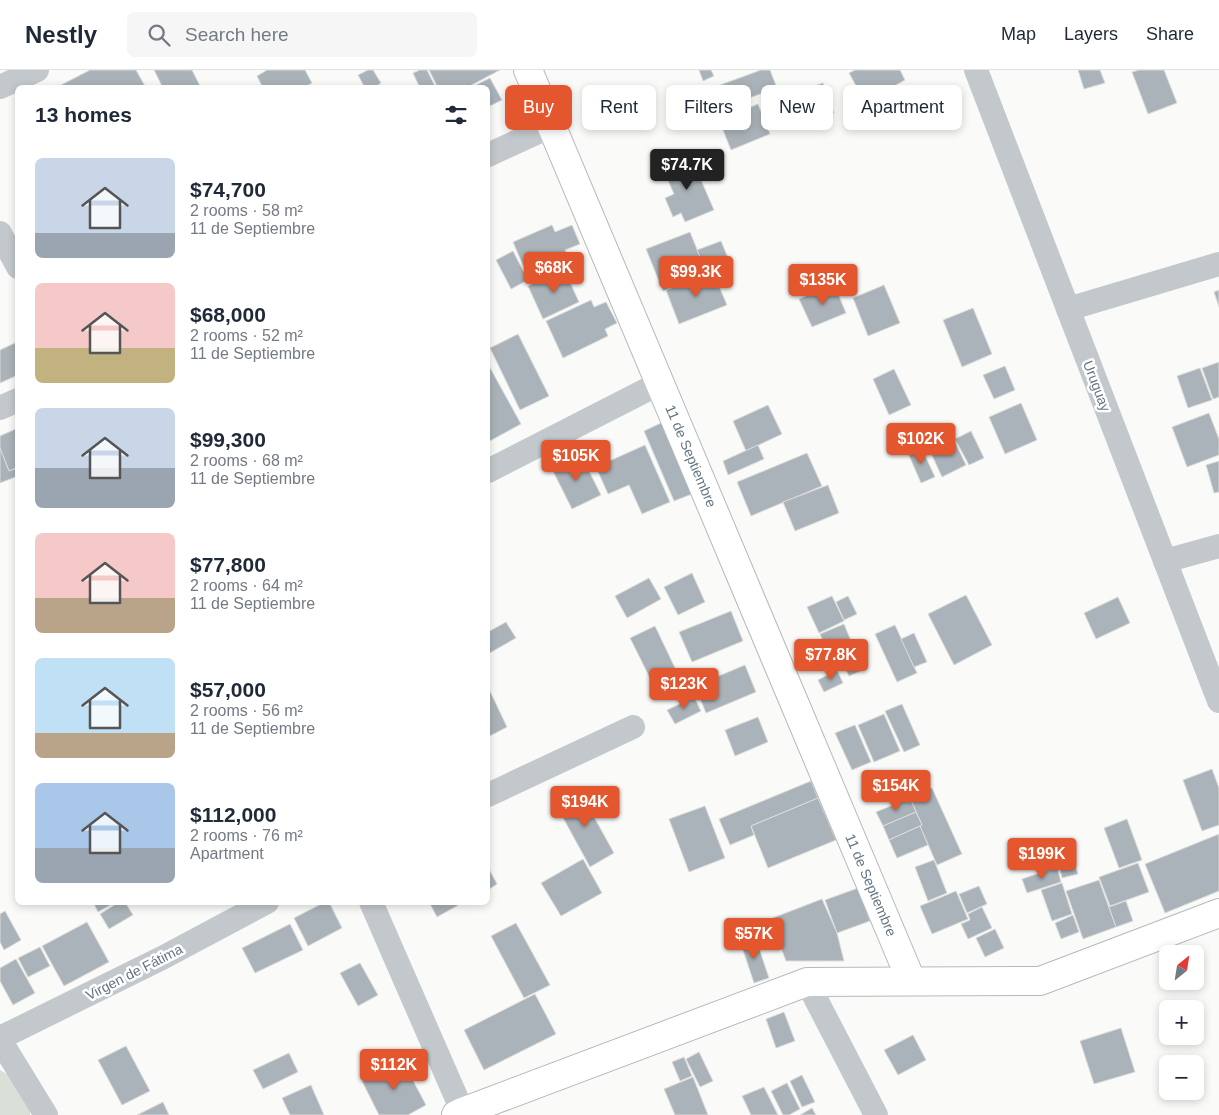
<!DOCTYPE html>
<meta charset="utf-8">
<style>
:root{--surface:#fff;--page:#f6f6f7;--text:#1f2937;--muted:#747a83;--line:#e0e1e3;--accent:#e4572e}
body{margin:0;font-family:Arial,sans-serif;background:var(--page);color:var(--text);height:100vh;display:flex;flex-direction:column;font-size:19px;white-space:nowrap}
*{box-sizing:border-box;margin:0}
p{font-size:16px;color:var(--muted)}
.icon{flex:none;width:28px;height:28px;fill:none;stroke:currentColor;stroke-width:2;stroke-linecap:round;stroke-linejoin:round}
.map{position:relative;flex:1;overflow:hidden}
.details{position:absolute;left:15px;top:15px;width:475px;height:820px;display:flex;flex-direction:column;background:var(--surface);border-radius:8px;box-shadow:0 2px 8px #0003}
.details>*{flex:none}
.banner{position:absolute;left:505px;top:15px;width:475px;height:45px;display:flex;gap:10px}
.needle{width:32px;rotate:30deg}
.tools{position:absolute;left:1159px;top:875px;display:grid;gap:10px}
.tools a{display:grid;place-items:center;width:45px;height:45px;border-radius:8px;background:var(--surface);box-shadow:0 2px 8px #0003;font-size:25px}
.price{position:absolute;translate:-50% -42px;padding:0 11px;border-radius:5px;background:var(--accent);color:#fff;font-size:16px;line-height:32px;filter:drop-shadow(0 1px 2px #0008)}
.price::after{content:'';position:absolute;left:50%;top:30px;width:15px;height:11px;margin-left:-8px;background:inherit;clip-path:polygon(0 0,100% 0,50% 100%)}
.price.current{background:#222;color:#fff}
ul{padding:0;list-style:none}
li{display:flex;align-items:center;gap:15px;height:125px;padding:0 20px}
li span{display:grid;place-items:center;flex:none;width:140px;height:100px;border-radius:8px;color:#555}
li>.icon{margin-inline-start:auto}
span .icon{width:60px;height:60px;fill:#fffc;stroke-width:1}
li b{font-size:21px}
h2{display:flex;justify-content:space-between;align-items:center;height:60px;padding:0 20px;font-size:21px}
.chip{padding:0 18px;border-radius:8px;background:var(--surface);box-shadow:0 2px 8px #0003;font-size:18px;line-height:45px}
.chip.current{background:var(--accent);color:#fff}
header{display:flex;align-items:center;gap:30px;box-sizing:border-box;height:70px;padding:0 25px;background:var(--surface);border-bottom:1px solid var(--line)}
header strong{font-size:24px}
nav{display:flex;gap:28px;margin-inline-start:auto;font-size:18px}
.search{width:350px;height:45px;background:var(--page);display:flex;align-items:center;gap:12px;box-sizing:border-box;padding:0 18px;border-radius:8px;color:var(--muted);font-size:19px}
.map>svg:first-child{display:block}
.green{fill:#dadfd7}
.building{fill:#aab3b9;stroke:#dcdcda}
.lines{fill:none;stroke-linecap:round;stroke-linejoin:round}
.secondary-casing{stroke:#b3babf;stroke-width:30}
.street{stroke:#c3c8cc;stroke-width:24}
.secondary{stroke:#fff;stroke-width:28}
.labels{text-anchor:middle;stroke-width:5;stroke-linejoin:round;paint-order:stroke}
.street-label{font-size:14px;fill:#657683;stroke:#fff}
</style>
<header>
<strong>Nestly</strong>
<div class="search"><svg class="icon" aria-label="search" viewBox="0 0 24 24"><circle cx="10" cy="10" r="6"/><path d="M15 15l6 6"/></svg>Search here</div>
<nav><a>Map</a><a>Layers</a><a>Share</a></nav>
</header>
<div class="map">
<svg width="1219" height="1045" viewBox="0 0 1219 1045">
<rect width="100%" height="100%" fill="#fafaf8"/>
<path class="green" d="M0,1000l10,6 20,26v13h-30z"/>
<g class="building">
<path d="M90,0h46l9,16 -3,2h-82l-1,-2z"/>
<path d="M154,0h38l9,18h-38z"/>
<path d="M267,0h38l7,13 -9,5h-40l-6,-12z"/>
<path d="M368,0h5l8,13 -8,5h-8l-7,-13z"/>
<path d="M420,0h7l9,18h-16l-7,-15z"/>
<path d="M429,0h71l-34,18h-28z"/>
<path d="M699,0h12l3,6 -11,5z"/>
<path d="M761,0h9l7,18 -50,18 -7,-21z"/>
<path d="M855,0h45l5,10 -40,22 -16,-29z"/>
<path d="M1078,0h22l5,13 -21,6z"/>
<path d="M1139,0h25l13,33 -29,11 -16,-42z"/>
<path d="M490,8l12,22 -14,7v-19h-18z"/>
<path d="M823,13l11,30 -23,9 -11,-31z"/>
<path d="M758,34l12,30 -39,16 -12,-30z"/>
<path d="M691,87l23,53 -29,12 -4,-9 -8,4 -8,-19 9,-4 -11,-25z"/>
<path d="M552,155l3,7 17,-7 8,19 -15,6 7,14 -42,18 -17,-40z"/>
<path d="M690,162l15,37 -17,7 2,5 -27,10 -17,-42z"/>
<path d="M721,171l10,24 -24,9 -10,-24z"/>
<path d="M513,181l15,29 -17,9 -15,-29z"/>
<path d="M564,199l15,33 -36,17 -15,-33z"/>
<path d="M713,202l14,33 -48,19 -13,-34z"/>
<path d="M834,214l12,29 -34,14 -13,-28z"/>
<path d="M884,215l16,38 -32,13 -15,-38z"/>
<path d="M1219,220v17l-5,-15z"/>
<path d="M591,230l3,7 12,-5 11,21 -12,6 3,7 -45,22 -17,-37z"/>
<path d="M973,238l19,46 -30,13 -19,-47z"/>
<path d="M518,264l31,62 -29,14 -30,-62z"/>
<path d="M17,272l1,33 -18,8v-33z"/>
<path d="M1219,292v35l-6,2 -11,-31z"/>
<path d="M488,294l33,60 -33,18z"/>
<path d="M1005,296l10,24 -21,9 -11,-24z"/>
<path d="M1200,298l12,32 -24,8 -11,-32z"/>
<path d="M894,299l17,36 -22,10 -16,-36z"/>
<path d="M1021,333l16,37 -32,14 -16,-37z"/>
<path d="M768,335l14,29 -36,17 -13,-30z"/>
<path d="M1209,343l10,26v16l-32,12 -15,-40z"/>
<path d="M661,353l31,71 -18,7 -30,-70z"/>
<path d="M18,358v39l-9,4 -9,-23v-12z"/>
<path d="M971,361l13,27 -15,7 -14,-26z"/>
<path d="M950,364l3,7 -25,11 -2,-7z"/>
<path d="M955,372l11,23 -24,12 -11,-24z"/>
<path d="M645,375l25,57 -28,12 -13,-29 -21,9 -12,-27z"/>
<path d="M758,375l6,14 -36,16 -5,-14z"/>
<path d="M921,377l14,30 -14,6 -13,-30z"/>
<path d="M0,378l9,23 9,-3v8l-18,7z"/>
<path d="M807,383l15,33 -71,30 -14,-34z"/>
<path d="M581,385l20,40 -29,14 -20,-40z"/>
<path d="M1219,391v31l-5,1 -8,-28z"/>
<path d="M828,415l11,28 -44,18 -12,-29z"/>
<path d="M692,503l13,29 -27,13 -14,-28z"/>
<path d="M649,508l12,21 -34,19 -12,-22z"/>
<path d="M966,525l26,50 -38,20 -26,-51z"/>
<path d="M832,526l12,25 -25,12 -12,-26z"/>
<path d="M848,526l9,18 -13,6 -8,-18z"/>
<path d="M1118,527l12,26 -34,16 -12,-26z"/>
<path d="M731,541l12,30 -51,21 -13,-30z"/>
<path d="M506,552l10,16 -28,16v-22z"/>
<path d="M844,554l14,34 -23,10 -15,-34z"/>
<path d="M895,555l22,48 -20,9 -22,-48z"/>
<path d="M655,556l21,44 -24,12 -22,-44z"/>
<path d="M914,563l13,29 -13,5 -13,-28z"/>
<path d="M859,590l4,10 -14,6 -5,-10z"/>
<path d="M745,595l11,27 -50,21 -11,-27z"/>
<path d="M837,600l6,13 -19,9 -6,-12z"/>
<path d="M488,617l19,40 -19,10z"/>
<path d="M694,627l7,14 -26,13 -8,-14z"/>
<path d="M902,634l18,41 -16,7 -19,-41z"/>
<path d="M884,644l16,37 -26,11 -16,-37z"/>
<path d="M758,647l10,25 -33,14 -10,-26z"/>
<path d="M855,655l16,37 -19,8 -17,-37z"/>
<path d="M1212,699l7,19v37l-17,6 -19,-51z"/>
<path d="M811,711l7,17 -67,28 3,9 -24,10 -11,-26z"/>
<path d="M932,718l30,66 -25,11 -17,-39 2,-1 -12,-27z"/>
<path d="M579,720l35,63 -24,14 -35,-64z"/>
<path d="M818,728l18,42 -68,28 -17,-42z"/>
<path d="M910,728l6,14 -33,14 -7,-14z"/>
<path d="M705,736l20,52 -36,14 -20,-53z"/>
<path d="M916,742l6,13 -33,15 -6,-14z"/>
<path d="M1127,749l15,41 -23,8 -15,-40z"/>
<path d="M920,756l8,19 -31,13 -8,-18z"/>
<path d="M1219,764v57l-54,22 -20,-49z"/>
<path d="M1073,786l5,18 -16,4 -4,-17z"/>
<path d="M583,789l19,34 -41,23 -20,-33z"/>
<path d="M934,790l13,33 -19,8 -13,-34z"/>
<path d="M1138,793l11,29 -39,14 -11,-29z"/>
<path d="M488,797l9,17 -9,6z"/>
<path d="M1057,797l4,15 -34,11 -5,-14z"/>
<path d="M1099,810l17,47 -33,12 -17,-48z"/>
<path d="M1062,813l10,31 -20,7 -11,-31z"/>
<path d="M979,816l8,18 -20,9 -8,-19z"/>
<path d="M858,818l12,33 -33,12 -12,-33z"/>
<path d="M956,821l12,28 -36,15 -12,-28z"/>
<path d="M822,829l15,34 7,28h-58l-16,-42z"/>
<path d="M1126,831l7,20 -17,6 -7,-20z"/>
<path d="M93,832h23l-18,10z"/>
<path d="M119,832h6l8,13 -24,14 -9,-15z"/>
<path d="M325,832h4l13,26 -34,18 -14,-28z"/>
<path d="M429,832h35l-27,15z"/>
<path d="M982,837l10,21 -24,11 -7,-15 9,-4 -2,-6z"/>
<path d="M5,841l16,29 -17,10 -4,-8v-28z"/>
<path d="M1073,845l6,17 -18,7 -6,-16z"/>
<path d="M87,852l22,40 -45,24 -22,-40z"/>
<path d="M516,853l34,62 -26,13 -33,-62z"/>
<path d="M290,854l13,26 -48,23 -13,-25z"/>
<path d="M995,859l9,19 -19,9 -9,-19z"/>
<path d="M755,866l14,42 -15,5 -14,-42z"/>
<path d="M40,877l10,19 -22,11 -10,-19z"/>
<path d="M16,889l19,34 -22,12 -13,-24v-13z"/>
<path d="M360,893l18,32 -20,11 -18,-33z"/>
<path d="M535,924l21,40 -72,36 -20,-40z"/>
<path d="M784,942l11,29 -19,7 -10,-29z"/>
<path d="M1121,958l14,44 -41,12 -14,-43z"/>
<path d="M913,965l13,25 -28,15 -14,-25z"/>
<path d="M126,976l24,45 -28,14 -24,-45z"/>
<path d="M699,982l14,29 -13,6 -14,-28z"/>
<path d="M289,983l9,19 -35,17 -10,-19z"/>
<path d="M684,987l8,19 -12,5 -8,-19z"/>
<path d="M402,990l24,45 -18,10h-29l-17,-34z"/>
<path d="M802,1005l13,27 -13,5 -12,-26z"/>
<path d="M693,1007l15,38h-33l-11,-26z"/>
<path d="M787,1013l13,26 -11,6h-6l-12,-24z"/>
<path d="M311,1015l13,30h-34l-8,-17z"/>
<path d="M764,1017l14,28h-27l-9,-19z"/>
<path d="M163,1032l6,13h-32z"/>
<path d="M812,1038l4,7h-16z"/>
</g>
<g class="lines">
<defs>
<g id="secondary">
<path d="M528,0l383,910"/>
<path d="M456,1045l6,-3 345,-130 233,-1 179,-68"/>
</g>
</defs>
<use href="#secondary" class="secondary-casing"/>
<g class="street">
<path d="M976,0l243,631"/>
<path d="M0,17l37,-17"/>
<path d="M488,85l63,-29"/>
<path d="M0,163l18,34"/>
<path d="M1068,239l151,-45"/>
<path d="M0,338l18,-8"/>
<path d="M488,401l172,-88"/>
<path d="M1165,491l54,-15"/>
<path d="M488,725l145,-68"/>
<path d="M371,832l93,213"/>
<path d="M807,912l69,133"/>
<path d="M0,968l162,-80 105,-56"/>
<path d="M0,970l46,75"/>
</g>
<use href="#secondary" class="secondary"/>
</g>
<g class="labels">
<g class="street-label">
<text transform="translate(1097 316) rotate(69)" y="5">Uruguay</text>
<text transform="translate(691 386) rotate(67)" y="5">11 de Septiembre</text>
<text transform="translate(871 815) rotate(67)" y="5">11 de Septiembre</text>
<text transform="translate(134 902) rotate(-27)" y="5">Virgen de Fátima</text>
</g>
</g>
</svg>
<div class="tools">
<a><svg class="needle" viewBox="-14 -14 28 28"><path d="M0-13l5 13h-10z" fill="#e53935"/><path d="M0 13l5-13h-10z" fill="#747a83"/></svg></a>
<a>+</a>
<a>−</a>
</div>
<b class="price current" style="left:687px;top:121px">$74.7K</b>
<b class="price" style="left:554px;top:224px">$68K</b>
<b class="price" style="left:696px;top:228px">$99.3K</b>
<b class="price" style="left:823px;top:236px">$135K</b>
<b class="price" style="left:921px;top:395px">$102K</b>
<b class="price" style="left:576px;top:412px">$105K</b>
<b class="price" style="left:831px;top:611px">$77.8K</b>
<b class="price" style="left:684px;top:640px">$123K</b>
<b class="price" style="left:896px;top:742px">$154K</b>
<b class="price" style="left:585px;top:758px">$194K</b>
<b class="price" style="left:1042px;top:810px">$199K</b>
<b class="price" style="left:754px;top:890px">$57K</b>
<b class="price" style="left:394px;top:1021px">$112K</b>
<div class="banner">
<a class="chip current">Buy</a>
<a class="chip">Rent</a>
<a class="chip">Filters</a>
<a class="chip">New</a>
<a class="chip">Apartment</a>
</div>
<section class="details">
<h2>13 homes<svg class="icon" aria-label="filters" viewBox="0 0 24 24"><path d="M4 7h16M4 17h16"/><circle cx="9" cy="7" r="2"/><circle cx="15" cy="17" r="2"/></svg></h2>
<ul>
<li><span style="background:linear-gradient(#c9d6e8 75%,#9aa5b1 0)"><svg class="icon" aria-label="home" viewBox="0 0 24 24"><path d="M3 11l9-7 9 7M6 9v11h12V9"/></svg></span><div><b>$74,700</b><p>2 rooms · 58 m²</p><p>11 de Septiembre</p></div></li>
<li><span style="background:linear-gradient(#f6c9c9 65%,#c2b280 0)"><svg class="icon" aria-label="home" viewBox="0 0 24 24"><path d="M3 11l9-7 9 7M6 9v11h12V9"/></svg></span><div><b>$68,000</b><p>2 rooms · 52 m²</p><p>11 de Septiembre</p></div></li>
<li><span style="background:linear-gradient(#c9d6e8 60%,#9aa5b1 0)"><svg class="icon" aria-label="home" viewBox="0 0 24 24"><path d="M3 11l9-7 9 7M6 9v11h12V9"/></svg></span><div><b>$99,300</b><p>2 rooms · 68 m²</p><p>11 de Septiembre</p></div></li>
<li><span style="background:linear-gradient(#f6c9c9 65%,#b9a48a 0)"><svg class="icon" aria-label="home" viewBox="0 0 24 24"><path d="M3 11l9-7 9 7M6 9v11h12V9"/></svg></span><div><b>$77,800</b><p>2 rooms · 64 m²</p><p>11 de Septiembre</p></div></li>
<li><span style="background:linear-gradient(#bfe0f5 75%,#b9a48a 0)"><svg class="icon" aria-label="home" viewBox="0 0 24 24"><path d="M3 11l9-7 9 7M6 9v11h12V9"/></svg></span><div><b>$57,000</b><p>2 rooms · 56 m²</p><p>11 de Septiembre</p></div></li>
<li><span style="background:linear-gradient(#a9c7e8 65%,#9aa5b1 0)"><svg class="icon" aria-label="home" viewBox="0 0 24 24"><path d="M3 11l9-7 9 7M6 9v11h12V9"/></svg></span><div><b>$112,000</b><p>2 rooms · 76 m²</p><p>Apartment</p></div></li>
</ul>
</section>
</div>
